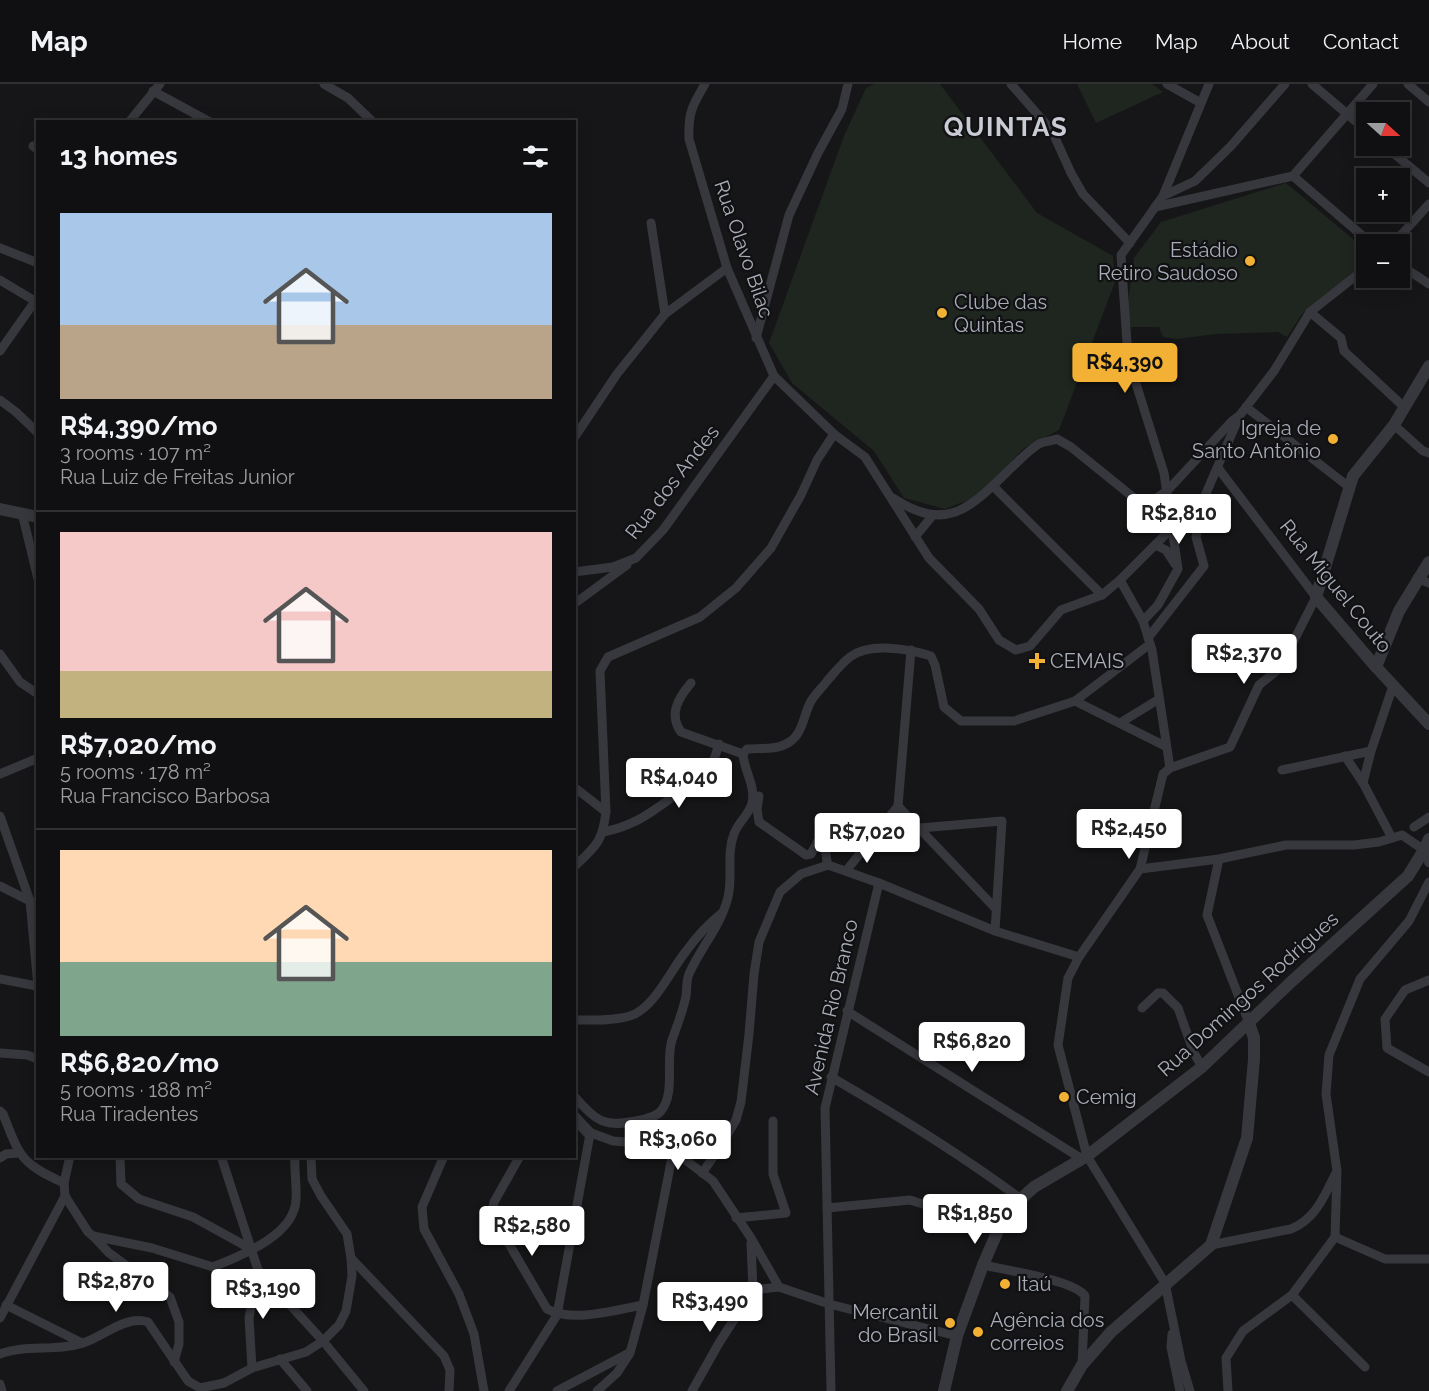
<!DOCTYPE html>
<meta charset="utf-8">
<style>
:root{--surface:#101012;--page:#19191b;--text:#f1f3f6;--muted:#9c9d9f;--line:#303032;--accent:#f2b134}
body{margin:0;font-family:Raleway,sans-serif;background:var(--page);color:var(--text);height:100vh;display:flex;flex-direction:column;font-size:22px;white-space:nowrap}
*{box-sizing:border-box;margin:0}
p{font-size:20px;color:var(--muted)}
.icon{flex:none;width:33px;height:33px;fill:none;stroke:currentColor;stroke-width:2;stroke-linecap:round;stroke-linejoin:round}
.map{position:relative;flex:1;overflow:hidden}
.panel{position:absolute;left:36px;top:36px;width:540px;height:1038px;display:flex;flex-direction:column;background:var(--surface);border-radius:0px;box-shadow:0 3px 15px #0003,0 0 0 2px var(--line)}
.panel>*{flex:none}
.needle{width:39px;rotate:111deg}
.controls{position:absolute;left:1356px;top:18px;display:grid;gap:12px}
.controls a{display:grid;place-items:center;width:54px;height:54px;border-radius:0px;background:var(--surface);box-shadow:0 3px 15px #0003,0 0 0 2px var(--line);font-size:30px}
.price{position:absolute;translate:-50% -51px;padding:0 14px;border-radius:6px;background:#fff;color:#222;font-size:20px;line-height:39px;filter:drop-shadow(0 2px 3px #0008)}
.price::after{content:'';position:absolute;left:50%;top:36px;width:18px;height:14px;margin-left:-9px;background:inherit;clip-path:polygon(0 0,100% 0,50% 100%)}
.price.active{background:var(--accent);color:#111}
ul{padding:0;list-style:none}
li{display:grid;align-content:center;gap:12px;height:318px;padding:0 24px}
li+li{border-top:2px solid var(--line)}
li span{display:grid;place-items:center;height:186px;border-radius:0px;color:#555}
li>.icon{margin-inline-start:auto}
span .icon{width:108px;height:108px;fill:#fffc;stroke-width:1}
li b{font-size:26px}
h2{display:flex;justify-content:space-between;align-items:center;height:72px;padding:0 24px;font-size:26px}
header{display:flex;align-items:center;gap:36px;box-sizing:border-box;height:84px;padding:0 30px;background:var(--surface);border-bottom:2px solid var(--line)}
header strong{font-size:28px}
nav{display:flex;gap:33px;margin-inline-start:auto;font-size:21px}
.map>svg:first-child{display:block}
.green{fill:#1e261f}
.lines{fill:none;stroke-linecap:round;stroke-linejoin:round}
.minor{stroke:#37383d;stroke-width:9}
.tertiary{stroke:#37383d;stroke-width:12}
.poi-dot{fill:#f2b134;stroke:#111113;stroke-width:2}
.labels{text-anchor:middle;stroke-width:4.5;stroke-linejoin:round;paint-order:stroke}
.street-label{font-size:20px;fill:#a8adb8;stroke:#111113}
.poi-label{font-size:20px;fill:#a8adb8;stroke:#111113;text-anchor:start}
.district-label{font-size:26px;font-weight:bold;letter-spacing:1.5px;fill:#c9ccd4;stroke:#111113}
</style>
<header>
<strong>Map</strong>
<nav><a>Home</a><a>Map</a><a>About</a><a>Contact</a></nav>
</header>
<div class="map">
<svg width="1429" height="1307" viewBox="0 0 1429 1307">
<rect width="100%" height="100%" fill="#161618"/>
<g class="green">
<path d="M874,0h66l97,129 76,43 2,26 -56,148 -35,18 -48,49 -31,12 -41,-11 -30,-47 -82,-68 -23,-40 75,-207 22,-48z"/>
<path d="M1077,0h75l11,8 -67,31z"/>
<path d="M1286,99l80,67v13l-64,51 -15,23 -9,-5 -62,2 -39,5 -14,-2 -4,-10h-30l-1,-25 6,-44 27,-36z"/>
</g>
<g class="lines">
<g class="minor">
<path d="M324,0l24,14 25,24"/>
<path d="M705,0c-13,22 -17,29 -16,55l38,129 47,108 60,58 31,23 64,101 50,51 20,31 17,10 14,-4 31,-36 41,-15 18,-15 52,-52"/>
<path d="M1011,0l41,47 19,42 12,21 47,49"/>
<path d="M1167,0l34,19"/>
<path d="M1312,0l54,46"/>
<path d="M1408,0l21,18"/>
<path d="M153,7l57,31"/>
<path d="M129,38l31,-38"/>
<path d="M33,62l5,4"/>
<path d="M1385,62l44,37"/>
<path d="M1293,92l80,-92"/>
<path d="M1293,92l79,68"/>
<path d="M1163,112l32,-15 36,-35 54,-62"/>
<path d="M1155,123l138,-31"/>
<path d="M651,139l14,91"/>
<path d="M1393,160l36,-40"/>
<path d="M0,164l38,15"/>
<path d="M1400,181l29,19"/>
<path d="M0,196l35,21"/>
<path d="M1310,228l31,26 3,13 60,56"/>
<path d="M756,254l33,-123 29,-62 24,-44 6,-25"/>
<path d="M0,267l38,-54"/>
<path d="M0,316l16,12 22,21"/>
<path d="M1246,323l103,80"/>
<path d="M1394,341l29,26 6,2"/>
<path d="M574,354l43,-64 48,-60 62,-46"/>
<path d="M993,402l109,109"/>
<path d="M893,414c55,36 78,9 118,-30 9,-8 18,-18 28,-24 6,-3 13,-3 18,-5l14,8 73,59 27,13"/>
<path d="M1144,422l23,-15 65,-70 8,-6 34,-44 36,-59 56,-44"/>
<path d="M22,429l16,66"/>
<path d="M915,453l18,-22"/>
<path d="M1155,461l11,5 9,14"/>
<path d="M574,488l39,-5 23,-9 27,-28 111,-154"/>
<path d="M1417,494l12,5"/>
<path d="M1120,496l23,41 9,29 18,118"/>
<path d="M574,520l53,-39"/>
<path d="M1143,537l15,-16 20,-36 -14,-96 -36,-115 -7,-103 42,-59 46,-112"/>
<path d="M1148,554l56,-72 -8,-29 8,-39 35,-81"/>
<path d="M0,570l20,28 18,12"/>
<path d="M691,599c-12,14 -23,31 -10,49l62,22"/>
<path d="M1075,617l90,45"/>
<path d="M1120,639l39,-24"/>
<path d="M1345,672l18,27"/>
<path d="M1282,686l89,-19"/>
<path d="M0,690l38,-16"/>
<path d="M574,703l32,25"/>
<path d="M759,712l-2,13 2,13 47,33 5,-1 7,-13 4,-1c5,6 3,17 6,25"/>
<path d="M898,722l98,103"/>
<path d="M0,732l30,85 8,85"/>
<path d="M1414,743l15,-10"/>
<path d="M920,744l82,-7 -7,110"/>
<path d="M603,748c35,-7 51,-22 79,-42 8,-6 19,-12 26,-20 6,-7 8,-17 11,-26"/>
<path d="M1392,754l-29,-55 8,-32 22,-65"/>
<path d="M1219,775l-12,56 42,108"/>
<path d="M574,783c22,-21 28,-24 32,-55l-6,-141 8,-14 92,-40 36,-29 35,-40 30,-53 16,-35 17,-26"/>
<path d="M1140,785l79,-10 67,-14h68l25,-3 23,-7 22,15 5,13"/>
<path d="M846,787l52,-65 13,-156"/>
<path d="M0,802l30,15"/>
<path d="M0,895l37,7"/>
<path d="M1429,896l-24,10 -20,29 2,29 42,24"/>
<path d="M1142,924l16,-15h5l15,15 16,45 8,14"/>
<path d="M847,927l235,148"/>
<path d="M574,936c18,0 39,1 56,-4 25,-8 41,-47 57,-66 10,-14 21,-26 35,-37"/>
<path d="M0,969l27,2 11,4"/>
<path d="M831,993c66,38 129,77 190,122"/>
<path d="M574,1012c24,27 31,32 67,24 7,-2 15,-3 20,-9 15,-19 4,-50 11,-71 5,-14 11,-29 14,-44 1,-7 0,-15 3,-22 12,-27 32,-48 39,-77 5,-20 -2,-43 6,-63 4,-12 15,-19 18,-31 4,-17 -8,-32 -9,-49l4,-5c14,-1 29,1 41,-6 15,-9 15,-26 22,-40 4,-8 12,-15 17,-22 7,-8 15,-18 23,-24 20,-15 59,-8 81,-1l4,9 9,42 17,14h53l61,-20 75,-57"/>
<path d="M0,1027l3,3c17,43 17,49 61,69"/>
<path d="M586,1047l27,10 39,3 31,14 30,23 38,57 28,49"/>
<path d="M70,1072l-6,27 1,13 23,36 5,4 59,12 61,19c29,-12 82,-32 83,-68 1,-14 -2,-28 -1,-43"/>
<path d="M120,1072l1,28 18,15 54,18 60,33"/>
<path d="M221,1072l37,114 65,71 41,50"/>
<path d="M444,1072l-22,51 2,22 35,65 15,40 10,57"/>
<path d="M520,1072l-26,46 -2,9 3,9 52,89c26,14 68,1 96,-4"/>
<path d="M0,1074l6,-4 12,-1"/>
<path d="M702,1089l17,-24 17,-29 5,-18 8,-68 5,-60 5,-32 21,-50 21,-18 27,-9 51,18 116,48 84,26"/>
<path d="M827,1124l83,-8 89,28"/>
<path d="M736,1134l50,-5 -13,-39v-53"/>
<path d="M93,1152l16,17 61,44 9,25v22l-5,18"/>
<path d="M1335,1153l50,22h44"/>
<path d="M1211,1161l80,-16c25,-10 33,-33 45,-56"/>
<path d="M351,1174l93,98 6,14 -1,21"/>
<path d="M983,1181c22,5 91,15 102,31l-3,69"/>
<path d="M753,1206l26,-3 50,17 128,32"/>
<path d="M1292,1211l73,72"/>
<path d="M6,1221l76,38"/>
<path d="M0,1234l65,-122"/>
<path d="M1172,1250l-1,13 9,44"/>
<path d="M0,1270c26,-10 56,-2 83,-11 21,-7 43,-28 65,-21l40,59 12,7 24,-5 28,-15 54,-16 17,-11 16,-16 7,-14 6,-35 -1,-18 -4,-24 -26,-38 -9,-17 -1,-23"/>
<path d="M280,1275l27,32"/>
<path d="M252,1284l-3,-50 9,-48"/>
<path d="M0,1300l2,7"/>
<path d="M509,1307l48,-76 33,-181"/>
<path d="M557,1307l72,-38"/>
<path d="M597,1307l20,-18 13,-20 13,-48 30,-153 46,-3"/>
<path d="M692,1307l27,-48 34,-53 -2,-47"/>
<path d="M831,1307l-6,-283 54,-225"/>
<path d="M1190,1307l-9,-30 -16,-78 -78,-127 -29,-111 10,-67 11,-21 61,-88 23,-95 7,-6 60,-21 29,-62 21,-17 36,-71 -98,-129"/>
<path d="M1228,1307l-2,-33 17,-27 49,-36 43,-58 2,-66 -11,-77 3,-39 31,-76 49,-58 20,-39"/>
</g>
<g class="tertiary">
<path d="M1429,282l-35,59 -41,51 -37,121 60,70 53,57"/>
<path d="M0,425l38,8"/>
<path d="M1376,583l23,-56 30,-49"/>
<path d="M574,1033l16,17"/>
<path d="M944,1307l13,-55 26,-71 16,-37 22,-29 13,-12 53,-31 115,-89 89,-85 117,-106 16,-26 5,-11"/>
<path d="M1067,1307l15,-26 29,-33 100,-87 36,-107 7,-79v-21l-5,-15"/>
</g>
</g>
<g class="poi-dot">
<circle cx="1250" cy="177" r="6"/>
<circle cx="942" cy="229" r="6"/>
<circle cx="1333" cy="355" r="6"/>
<path d="M1034 568h6v6h6v6h-6v6h-6v-6h-6v-6h6z"/>
<circle cx="1064" cy="1013" r="6"/>
<circle cx="1005" cy="1200" r="6"/>
<circle cx="950" cy="1239" r="6"/>
<circle cx="978" cy="1248" r="6"/>
</g>
<g class="labels">
<g class="street-label">
<text transform="translate(744 165) rotate(71)" y="7">Rua Olavo Bilac</text>
<text transform="translate(672 398) rotate(-52)" y="7">Rua dos Andes</text>
<text transform="translate(1336 502) rotate(51)" y="7">Rua Miguel Couto</text>
<text transform="translate(1248 910) rotate(-42)" y="7">Rua Domingos Rodrigues</text>
<text transform="translate(831 923) rotate(-77)" y="7">Avenida Rio Branco</text>
</g>
<g class="poi-label">
<text x="1238" y="173" text-anchor="end">Estádio<tspan x="1238" dy="23">Retiro Saudoso</tspan></text>
<text x="954" y="225">Clube das<tspan x="954" dy="23">Quintas</tspan></text>
<text x="1321" y="351" text-anchor="end">Igreja de<tspan x="1321" dy="23">Santo Antônio</tspan></text>
<text x="1050" y="584">CEMAIS</text>
<text x="1076" y="1020">Cemig</text>
<text x="1017" y="1207">Itaú</text>
<text x="938" y="1235" text-anchor="end">Mercantil<tspan x="938" dy="23">do Brasil</tspan></text>
<text x="990" y="1243">Agência dos<tspan x="990" dy="23">correios</tspan></text>
</g>
<g class="district-label">
<text x="1006" y="52">QUINTAS</text>
</g>
</g>
</svg>
<div class="controls">
<a><svg class="needle" viewBox="-14 -14 28 28"><path d="M0-13l5 13h-10z" fill="#e53935"/><path d="M0 13l5-13h-10z" fill="#9c9d9f"/></svg></a>
<a>+</a>
<a>−</a>
</div>
<b class="price active" style="left:1125px;top:310px">R$4,390</b>
<b class="price" style="left:1179px;top:461px">R$2,810</b>
<b class="price" style="left:1244px;top:601px">R$2,370</b>
<b class="price" style="left:679px;top:725px">R$4,040</b>
<b class="price" style="left:1129px;top:776px">R$2,450</b>
<b class="price" style="left:867px;top:780px">R$7,020</b>
<b class="price" style="left:972px;top:989px">R$6,820</b>
<b class="price" style="left:678px;top:1087px">R$3,060</b>
<b class="price" style="left:975px;top:1161px">R$1,850</b>
<b class="price" style="left:532px;top:1173px">R$2,580</b>
<b class="price" style="left:116px;top:1229px">R$2,870</b>
<b class="price" style="left:263px;top:1236px">R$3,190</b>
<b class="price" style="left:710px;top:1249px">R$3,490</b>
<section class="panel">
<h2>13 homes<svg class="icon" aria-label="filters" viewBox="0 0 24 24"><path d="M4 7h16M4 17h16"/><circle cx="9" cy="7" r="2"/><circle cx="15" cy="17" r="2"/></svg></h2>
<ul>
<li><span style="background:linear-gradient(#a9c7e8 60%,#b9a48a 0)"><svg class="icon" aria-label="home" viewBox="0 0 24 24"><path d="M3 11l9-7 9 7M6 9v11h12V9"/></svg></span><div><b>R$4,390/mo</b><p>3 rooms · 107 m²</p><p>Rua Luiz de Freitas Junior</p></div></li>
<li><span style="background:linear-gradient(#f6c9c9 75%,#c2b280 0)"><svg class="icon" aria-label="home" viewBox="0 0 24 24"><path d="M3 11l9-7 9 7M6 9v11h12V9"/></svg></span><div><b>R$7,020/mo</b><p>5 rooms · 178 m²</p><p>Rua Francisco Barbosa</p></div></li>
<li><span style="background:linear-gradient(#ffd9b3 60%,#7fa58c 0)"><svg class="icon" aria-label="home" viewBox="0 0 24 24"><path d="M3 11l9-7 9 7M6 9v11h12V9"/></svg></span><div><b>R$6,820/mo</b><p>5 rooms · 188 m²</p><p>Rua Tiradentes</p></div></li>
</ul>
</section>
</div>
